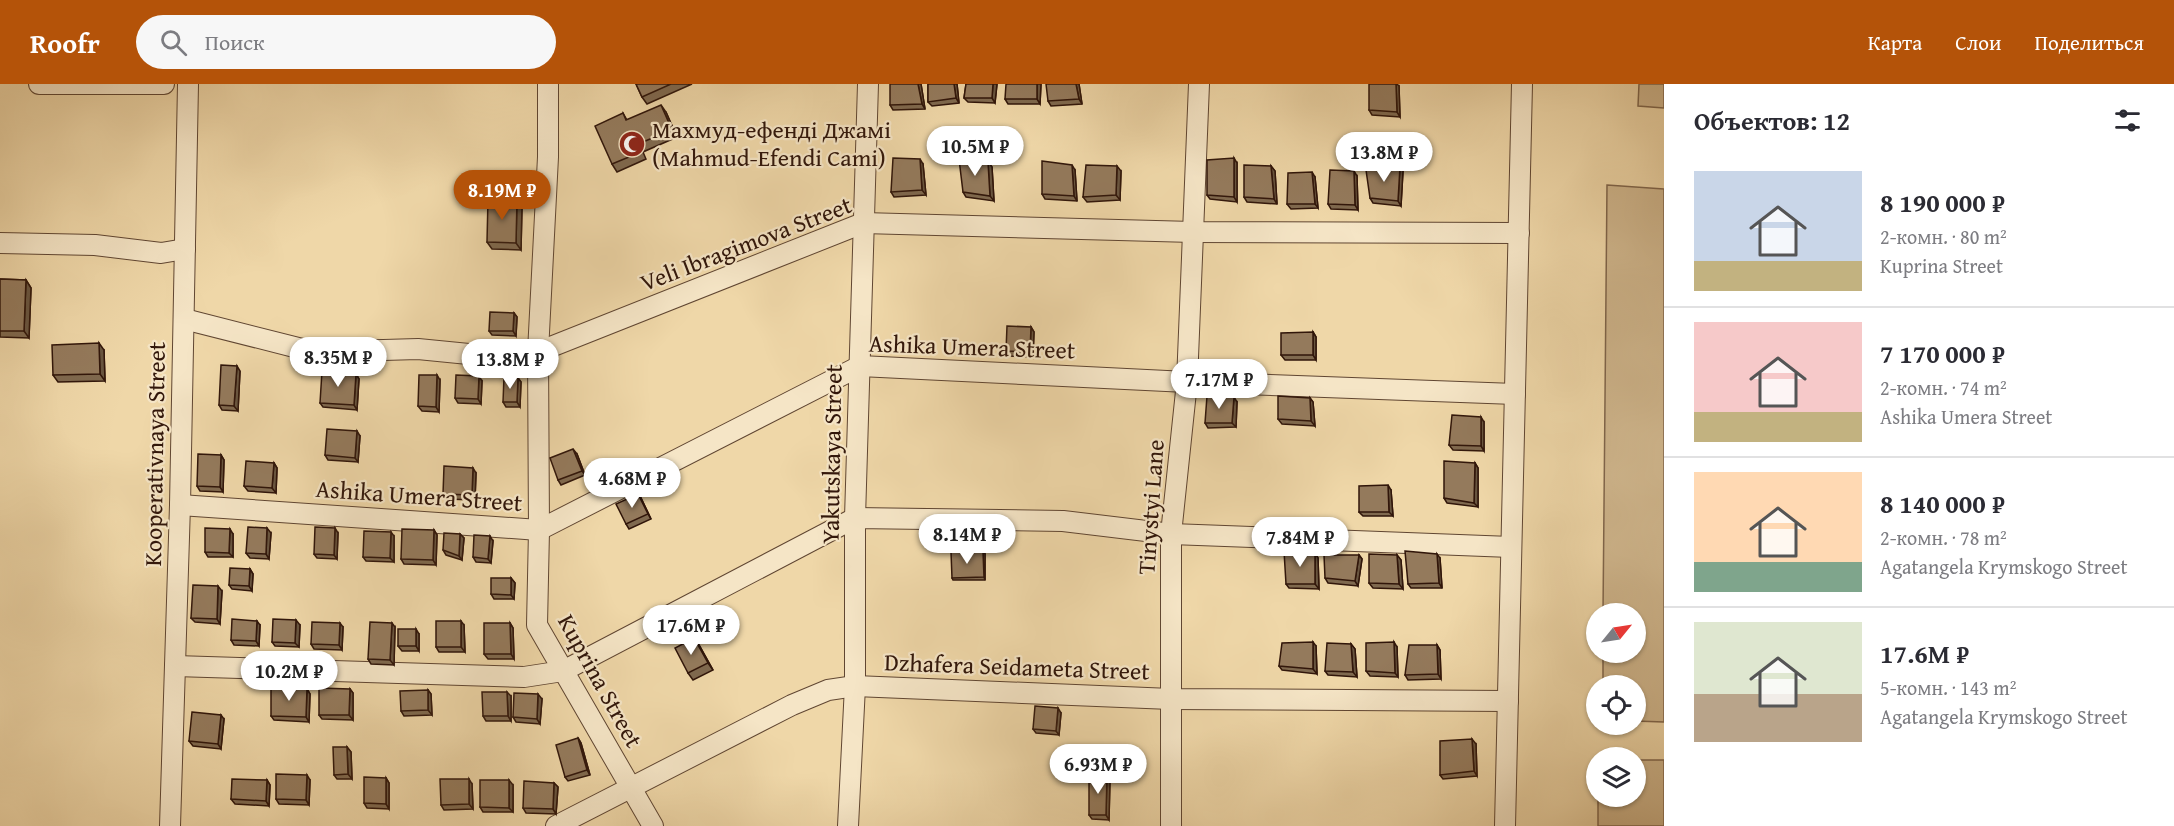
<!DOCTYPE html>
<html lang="ru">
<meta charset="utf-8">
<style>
:root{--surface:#fff;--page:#f7f7f7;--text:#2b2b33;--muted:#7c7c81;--line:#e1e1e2;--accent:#b45309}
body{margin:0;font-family:"Gentium Book Plus",serif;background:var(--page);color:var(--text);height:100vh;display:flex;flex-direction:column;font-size:22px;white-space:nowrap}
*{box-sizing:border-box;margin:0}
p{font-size:20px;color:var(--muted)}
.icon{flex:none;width:33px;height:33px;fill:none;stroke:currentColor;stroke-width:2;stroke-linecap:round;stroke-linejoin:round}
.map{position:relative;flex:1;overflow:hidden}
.sheet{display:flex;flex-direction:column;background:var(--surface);width:510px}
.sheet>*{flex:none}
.needle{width:39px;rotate:60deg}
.fabs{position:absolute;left:1586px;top:519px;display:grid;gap:12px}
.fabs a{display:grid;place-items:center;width:60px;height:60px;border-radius:50%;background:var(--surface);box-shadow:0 2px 4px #0004;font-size:30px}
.price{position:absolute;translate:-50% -51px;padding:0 14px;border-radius:21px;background:#fff;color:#222;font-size:20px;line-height:39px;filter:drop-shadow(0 2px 3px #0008)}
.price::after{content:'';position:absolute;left:50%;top:36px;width:18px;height:14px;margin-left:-9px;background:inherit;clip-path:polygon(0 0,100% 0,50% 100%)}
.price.on{background:var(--accent);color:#fff}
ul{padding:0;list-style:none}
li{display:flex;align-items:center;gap:18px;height:150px;padding:0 30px}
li+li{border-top:2px solid var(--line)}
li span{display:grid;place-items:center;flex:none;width:168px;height:120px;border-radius:0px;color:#555}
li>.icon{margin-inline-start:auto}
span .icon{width:72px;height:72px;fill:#fffc;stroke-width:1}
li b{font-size:26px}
h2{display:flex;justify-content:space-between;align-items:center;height:72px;padding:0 30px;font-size:26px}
header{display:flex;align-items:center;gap:36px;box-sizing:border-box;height:84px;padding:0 30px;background:var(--accent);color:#fff}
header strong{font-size:28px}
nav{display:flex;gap:33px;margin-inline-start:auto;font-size:21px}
.search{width:420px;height:54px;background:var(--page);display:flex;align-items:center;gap:15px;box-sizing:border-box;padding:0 21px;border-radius:33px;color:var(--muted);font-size:22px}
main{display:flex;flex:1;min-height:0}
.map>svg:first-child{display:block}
.green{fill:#cfb68d;stroke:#80664c;stroke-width:1.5}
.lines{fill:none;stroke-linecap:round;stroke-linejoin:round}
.minor-casing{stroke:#604632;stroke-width:22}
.minor{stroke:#f5e5c6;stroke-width:20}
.wall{fill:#7f694f;stroke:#31160a;stroke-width:1.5}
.shaded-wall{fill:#685540;stroke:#31160a;stroke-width:1.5}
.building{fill:#947a5c;stroke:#31160a;stroke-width:1.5}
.labels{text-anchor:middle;stroke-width:4.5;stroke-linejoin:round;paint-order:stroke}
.poi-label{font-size:24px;fill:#31160a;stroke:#f5e5c6;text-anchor:start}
.street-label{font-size:24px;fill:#31160a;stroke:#f5e5c6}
</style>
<header>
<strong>Roofr</strong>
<div class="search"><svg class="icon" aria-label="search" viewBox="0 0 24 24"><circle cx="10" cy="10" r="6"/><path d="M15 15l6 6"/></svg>Поиск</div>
<nav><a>Карта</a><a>Слои</a><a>Поделиться</a></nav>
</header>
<main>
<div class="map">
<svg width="1664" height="742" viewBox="0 0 1664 742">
<rect width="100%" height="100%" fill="#efd7a8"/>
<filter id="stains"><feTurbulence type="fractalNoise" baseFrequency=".00333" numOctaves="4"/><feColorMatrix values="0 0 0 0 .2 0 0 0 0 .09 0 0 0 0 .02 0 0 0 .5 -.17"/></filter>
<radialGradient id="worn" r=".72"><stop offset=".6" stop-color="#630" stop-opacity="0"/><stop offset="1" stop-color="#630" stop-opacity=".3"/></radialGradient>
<g class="green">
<path d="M1639,0h25v24l-26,-2z"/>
<path d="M1607,101l57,4v533l-29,-1v-35l-32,-1v-32l32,-1v-38l-32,-1z"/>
<path d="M1635,676h29v66h-66v-29l37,-1z"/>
</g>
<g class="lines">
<defs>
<g id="minor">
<path d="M39,0h125"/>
<path d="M548,0v73l-10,195 1,178 -2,95 116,201"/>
<path d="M0,159l95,2 66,8 24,-4"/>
<path d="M184,235l130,33 104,-3 81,8 39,-5 325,-129 330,9 326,1"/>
<path d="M180,421l359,25 321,-164 327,16 328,12"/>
<path d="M175,582l349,11 39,-6 292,-153 208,3 108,13 340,13"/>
<path d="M170,742l10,-321 8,-421"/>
<path d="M556,742l236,-121 36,-15 27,-4 316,13 337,2"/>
<path d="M848,742l7,-140v-168l13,-434"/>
<path d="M1171,742v-292l16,-152 12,-298"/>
<path d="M1505,742l17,-742"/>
</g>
</defs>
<use href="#minor" class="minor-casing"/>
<use href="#minor" class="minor"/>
</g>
<g class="wall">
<path d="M636,0h56l-45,20 -5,-7z"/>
<path d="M921,0l4,25 -32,1 -3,-5z"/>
<path d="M928,0h29l2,19 -27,3 -4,-4z"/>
<path d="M966,0h31l-2,19 -27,-1 -4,-4z"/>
<path d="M1041,0l-1,20h-32l-3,-5z"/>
<path d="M1079,0l3,20 -31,2 -3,-5z"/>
<path d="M1399,2l1,31 -28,-2 -3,-5z"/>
<path d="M666,28l11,25 -34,15 3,7 -29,13 -5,-8 11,-51 4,7z"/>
<path d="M988,78l4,5 2,34 -28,-4 -3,-5z"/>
<path d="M1237,79v39l-27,-3 -3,-4z"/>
<path d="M923,80l3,31 -32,2 -3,-5z"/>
<path d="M1271,82l4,5 2,33 -30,-2 -3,-5z"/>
<path d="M1400,83l3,4 -2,35 -28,-3 -3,-5z"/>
<path d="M1075,86l2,31 -32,-2 -3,-5z"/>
<path d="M1121,87l-1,29 -33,2 -4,-5z"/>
<path d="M1357,92l1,34 -27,-1 -3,-5z"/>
<path d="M1315,93l3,31 -27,1 -4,-5z"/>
<path d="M522,123l-1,43 -29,-1 -5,-7z"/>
<path d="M0,195l26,1 5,8 -2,50 -29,-1z"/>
<path d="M514,229l3,4 -1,19 -24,-1 -3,-4z"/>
<path d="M1031,243l3,5 -1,25 -24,-1 -3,-5z"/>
<path d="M1313,248l3,5v23h-31l-4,-5z"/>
<path d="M104,266l1,31 -47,1 -5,-7z"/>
<path d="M240,287l-2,40 -16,-1 -3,-5z"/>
<path d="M356,290l3,5 -2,31 -34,-3 -3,-4z"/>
<path d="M518,294l3,4 -1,25h-14l-3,-5z"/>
<path d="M440,296l-1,32 -17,-1 -4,-5z"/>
<path d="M482,297l-1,23 -23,-1 -3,-5z"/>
<path d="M1310,314l3,4 2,24 -33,-2 -4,-5z"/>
<path d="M1237,318l-1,25 -28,1 -3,-5z"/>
<path d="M1484,338v29l-31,-1 -4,-5z"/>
<path d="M360,352l-2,26 -30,-2 -3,-5z"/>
<path d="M577,370l8,21 -24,10 -3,-5z"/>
<path d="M221,371l3,5 -1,32 -23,-1 -3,-5z"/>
<path d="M274,379l3,5 -1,25 -28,-2 -4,-5z"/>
<path d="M1475,379l3,5v39l-31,-4 -3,-5z"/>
<path d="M476,389l-1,27 -29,-1 -3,-5z"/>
<path d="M1391,406l2,26h-30l-4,-4z"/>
<path d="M641,414l10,21 -22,10 -3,-5z"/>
<path d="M434,446l3,5 -1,30 -32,-1 -3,-5z"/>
<path d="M271,449l-2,26 -19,-1 -4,-5z"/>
<path d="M338,449l-1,26 -20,-1 -3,-4z"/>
<path d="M233,450v23h-25l-3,-5z"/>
<path d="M460,450l4,4 -2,22 -16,-5 -3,-5z"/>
<path d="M394,452v26l-28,-1 -3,-4z"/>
<path d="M493,457l-2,22 -15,-1 -3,-5z"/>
<path d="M1315,469l3,5 1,31 -30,-1 -3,-4z"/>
<path d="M985,470v26h-32l-1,-2z"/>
<path d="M1359,471l3,4 -4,27 -30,-3 -3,-5z"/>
<path d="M1397,471l4,5 2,29 -30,-1 -4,-5z"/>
<path d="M1440,474l2,30h-31l-3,-4z"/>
<path d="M250,485l3,5 -1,17 -20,-2 -3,-4z"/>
<path d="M511,494l4,5 -1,16h-20l-3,-5z"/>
<path d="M222,507l-2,33 -25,-2 -4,-4z"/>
<path d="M510,539l3,5 1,31h-26l-4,-5z"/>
<path d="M260,541l-1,21 -25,-1 -3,-5z"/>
<path d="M300,541l-1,22 -24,-1 -3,-4z"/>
<path d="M464,541l1,27h-26l-3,-5z"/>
<path d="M343,543l-1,23 -28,-1 -3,-5z"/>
<path d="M395,543l-1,38 -23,-1 -3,-5z"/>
<path d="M419,550v17h-17l-4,-5z"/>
<path d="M694,554l5,7 14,25 -20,10 -5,-7z"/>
<path d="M1351,560l4,5 2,28 -29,-2 -3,-4z"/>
<path d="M1437,561l3,5 1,29 -33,1 -3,-5z"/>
<path d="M1316,562l1,28 -35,-4 -3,-4z"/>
<path d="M1397,563l1,30 -28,-1 -4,-5z"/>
<path d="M307,605l3,5 -1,28 -35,-2 -3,-4z"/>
<path d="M350,605l3,4v27l-31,-1 -3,-4z"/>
<path d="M428,606l3,4 1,21 -28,1 -3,-5z"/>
<path d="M511,612v25h-25l-3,-5z"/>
<path d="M542,615l-2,25 -24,-2 -3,-5z"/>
<path d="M1061,629l-2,22 -23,-2 -3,-4z"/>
<path d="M224,635l-3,30 -28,-3 -4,-5z"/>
<path d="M578,654l3,5 9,32 -22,6 -3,-4z"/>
<path d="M1476,660l1,32 -34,3 -3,-4z"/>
<path d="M347,663l4,5 1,27h-15l-3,-4z"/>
<path d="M386,694l3,5v26l-22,-1 -3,-5z"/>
<path d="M267,696l3,5 -1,21 -34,-2 -4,-5z"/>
<path d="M310,696l-1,25 -30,-1 -3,-5z"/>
<path d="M1110,696l-1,40 -17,-1 -3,-4z"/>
<path d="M554,699l4,4 -2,27 -30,-1 -3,-5z"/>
<path d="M472,700l1,25 -29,1 -3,-5z"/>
<path d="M513,701v27h-30l-3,-5z"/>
</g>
<g class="shaded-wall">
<path d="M918,0h3l4,25 -3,-5z"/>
<path d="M954,0h3l2,19 -3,-5z"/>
<path d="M993,0h4l-2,19 -3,-5z"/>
<path d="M1037,0h4l-1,20 -3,-5z"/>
<path d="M1076,0h3l3,20 -3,-5z"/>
<path d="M1396,0h1l2,2 1,31 -3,-5z"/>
<path d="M661,21l5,7 11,25 -5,-7z"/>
<path d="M1234,74l3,5v39l-3,-5z"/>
<path d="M920,75l3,5 3,31 -4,-5z"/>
<path d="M988,78l4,5 2,34 -4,-5z"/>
<path d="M1072,81l3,5 2,31 -3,-5z"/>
<path d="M1117,82l4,5 -1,29 -4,-5z"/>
<path d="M1271,82l4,5 2,33 -3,-5z"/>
<path d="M1400,83l3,4 -2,35 -3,-5z"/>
<path d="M1354,87l3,5 1,34 -3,-5z"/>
<path d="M1312,88l3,5 3,31 -3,-4z"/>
<path d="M517,116l5,7 -1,43 -5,-7z"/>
<path d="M26,196l5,8 -2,50 -5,-7z"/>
<path d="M514,229l3,4 -1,19 -3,-5z"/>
<path d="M1031,243l3,5 -1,25 -3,-5z"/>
<path d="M1313,248l3,5v23l-3,-5z"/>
<path d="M99,259l5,7 1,31 -5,-7z"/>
<path d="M237,282l3,5 -2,40 -4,-5z"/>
<path d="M356,290l3,5 -2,31 -3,-5z"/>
<path d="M437,291l3,5 -1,32 -3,-5z"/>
<path d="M479,292l3,5 -1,23 -3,-5z"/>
<path d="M518,294l3,4 -1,25 -3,-5z"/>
<path d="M1234,313l3,5 -1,25 -4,-4z"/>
<path d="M1310,314l3,4 2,24 -4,-5z"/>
<path d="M1481,333l3,5v29l-3,-5z"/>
<path d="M357,347l3,5 -2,26 -3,-4z"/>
<path d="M573,365l4,5 8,21 -3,-4z"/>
<path d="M221,371l3,5 -1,32 -3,-5z"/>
<path d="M274,379l3,5 -1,25 -4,-5z"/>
<path d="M1475,379l3,5v39l-4,-4z"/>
<path d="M473,384l3,5 -1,27 -3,-5z"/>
<path d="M1388,401l3,5 2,26 -4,-4z"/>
<path d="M638,410l3,4 10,21 -3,-5z"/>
<path d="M267,444l4,5 -2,26 -3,-5z"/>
<path d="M335,444l3,5 -1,26 -3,-4z"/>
<path d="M230,445l3,5v23l-4,-4z"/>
<path d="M434,446l3,5 -1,30 -3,-5z"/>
<path d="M391,448l3,4v26l-4,-4z"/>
<path d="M460,450l4,4 -2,22 -3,-4z"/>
<path d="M490,452l3,5 -2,22 -3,-4z"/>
<path d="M983,468l2,2v26l-1,-3z"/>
<path d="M1315,469l3,5 1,31 -4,-5z"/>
<path d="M1437,470l3,4 2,30 -3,-5z"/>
<path d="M1359,471l3,4 -4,27 -3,-5z"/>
<path d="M1397,471l4,5 2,29 -4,-5z"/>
<path d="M250,485l3,5 -1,17 -3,-5z"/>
<path d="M511,494l4,5 -1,16 -3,-4z"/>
<path d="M218,502l4,5 -2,33 -3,-5z"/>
<path d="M296,536l4,5 -1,22 -4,-4z"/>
<path d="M257,537l3,4 -1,21 -3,-5z"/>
<path d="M461,537l3,4 1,27 -4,-5z"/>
<path d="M340,539l3,4 -1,23 -3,-5z"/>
<path d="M392,539l3,4 -1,38 -4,-5z"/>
<path d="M510,539l3,5 1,31 -3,-5z"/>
<path d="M416,545l3,5v17l-3,-5z"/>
<path d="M694,554l5,7 14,25 -5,-7z"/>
<path d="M1313,558l3,4 1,28 -4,-5z"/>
<path d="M1394,558l3,5 1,30 -3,-4z"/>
<path d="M1351,560l4,5 2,28 -4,-5z"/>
<path d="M1437,561l3,5 1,29 -3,-5z"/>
<path d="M307,605l3,5 -1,28 -3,-5z"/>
<path d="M350,605l3,4v27l-4,-5z"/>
<path d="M428,606l3,4 1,21 -4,-5z"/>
<path d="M507,608l4,4v25l-3,-5z"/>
<path d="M538,610l4,5 -2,25 -3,-5z"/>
<path d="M1058,624l3,5 -2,22 -3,-4z"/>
<path d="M221,631l3,4 -3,30 -3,-5z"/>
<path d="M578,654l3,5 9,32 -3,-5z"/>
<path d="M1472,655l4,5 1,32 -3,-5z"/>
<path d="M347,663l4,5 1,27 -4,-5z"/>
<path d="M307,691l3,5 -1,25 -3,-5z"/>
<path d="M1107,691l3,5 -1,40 -3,-5z"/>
<path d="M386,694l3,5v26l-3,-5z"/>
<path d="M469,695l3,5 1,25 -4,-5z"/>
<path d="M267,696l3,5 -1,21 -3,-5z"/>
<path d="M509,696l4,5v27l-4,-4z"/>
<path d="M554,699l4,4 -2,27 -3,-5z"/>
</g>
<g class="building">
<path d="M636,0h35l-29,13z"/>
<path d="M890,0h28l4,20 -32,1z"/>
<path d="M928,0h26l2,14 -28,4z"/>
<path d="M966,0h27l-1,14h-28z"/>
<path d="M1006,0h31v15h-32z"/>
<path d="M1046,0h30l3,15 -31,2z"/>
<path d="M1369,0h27l1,28 -28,-2z"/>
<path d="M661,21l11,25 -34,14 3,8 -29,12 -17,-38 28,-13 3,7z"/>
<path d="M893,74l27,1 2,31 -31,2z"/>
<path d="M1234,74v39l-27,-2v-35z"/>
<path d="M959,75l29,3 2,34 -27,-4z"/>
<path d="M1042,77l30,4 2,31 -32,-2z"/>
<path d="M1086,81l31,1 -1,29 -33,2z"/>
<path d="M1244,81l27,1 3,33 -30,-2z"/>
<path d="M1400,83l-2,34 -28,-3 -4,-28z"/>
<path d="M1330,86l24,1 1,34 -27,-1z"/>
<path d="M1312,88l3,32h-28l1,-31z"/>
<path d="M488,115l29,1 -1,43 -29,-1z"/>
<path d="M0,195l26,1 -2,51h-24z"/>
<path d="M490,228l24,1 -1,18h-24z"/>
<path d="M1007,242l24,1 -1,25 -24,-1z"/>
<path d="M1313,248v23h-32v-22z"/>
<path d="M99,259l1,31 -47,1 -1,-30z"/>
<path d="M221,281l16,1 -3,40 -15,-1z"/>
<path d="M322,287l34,3 -2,31 -34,-2z"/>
<path d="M419,291h18l-1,32 -18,-1z"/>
<path d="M456,291l23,1 -1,23 -23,-1z"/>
<path d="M504,293l14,1 -1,24h-14z"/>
<path d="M1207,312l27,1 -2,26h-27z"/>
<path d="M1278,312l32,2 1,23 -33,-2z"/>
<path d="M1452,331l29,2v29l-32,-1z"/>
<path d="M327,345l30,2 -2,27 -30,-3z"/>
<path d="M573,365l9,22 -24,9 -8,-22z"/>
<path d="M198,370l23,1 -1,32 -23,-1z"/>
<path d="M246,377l28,2 -2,25 -28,-2z"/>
<path d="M1444,377l31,2 -1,40 -30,-5z"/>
<path d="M444,382l29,2 -1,27 -29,-1z"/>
<path d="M1388,401l1,27h-30v-26z"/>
<path d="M638,410l10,20 -22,10 -10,-20z"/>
<path d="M248,443l19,1 -1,26 -20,-1z"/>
<path d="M315,443l20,1 -1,27 -20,-1z"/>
<path d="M205,444l25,1 -1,24 -24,-1z"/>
<path d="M402,445l32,1 -1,30 -32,-1z"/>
<path d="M364,447l27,1 -1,26 -27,-1z"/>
<path d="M444,449l16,1 -1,22 -16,-6z"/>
<path d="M474,451l16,1 -2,23 -15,-2z"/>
<path d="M1284,467l31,2v31h-29z"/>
<path d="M1405,467l32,3 2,29 -31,1z"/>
<path d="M951,468h32l1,25 -32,1z"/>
<path d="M1369,470l28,1 2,29 -30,-1z"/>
<path d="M1324,471h35l-4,26 -30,-3z"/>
<path d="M230,484l20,1 -1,17 -20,-1z"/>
<path d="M491,494h20v17l-20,-1z"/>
<path d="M193,501l25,1 -1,33 -26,-1z"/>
<path d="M232,535l25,2 -1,20 -25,-1z"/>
<path d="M273,535l23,1 -1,23 -23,-1z"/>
<rect x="436" y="537" width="25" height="26"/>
<path d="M312,538l28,1 -1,22 -28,-1z"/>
<path d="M370,538l22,1 -2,37 -22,-1z"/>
<path d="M484,539h26l1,31h-27z"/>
<rect x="398" y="545" width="18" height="17"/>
<path d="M694,554l14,25 -20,10 -13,-25z"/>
<path d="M1313,558v27l-34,-3 3,-23z"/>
<path d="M1394,558l1,31 -29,-2v-28z"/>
<path d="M1327,559l24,1 2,28 -28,-1z"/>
<path d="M1409,561h28l1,29 -33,1z"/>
<path d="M271,603l36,2 -1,28 -35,-1z"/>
<path d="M319,604l31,1 -1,26h-30z"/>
<path d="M428,606v20l-27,1 -1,-20z"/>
<path d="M482,608h25l1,24h-25z"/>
<path d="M514,609l24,1 -1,25 -24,-2z"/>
<path d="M1035,622l23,2 -2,23 -23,-2z"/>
<path d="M192,628l29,3 -3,29 -29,-3z"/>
<path d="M578,654l9,32 -22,7 -9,-32z"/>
<path d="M1472,655l2,32 -34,4v-34z"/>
<path d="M333,663h14l1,27 -14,1z"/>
<path d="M276,690l31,1 -1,25 -30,-1z"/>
<path d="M1089,690l18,1 -1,40h-17z"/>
<path d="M364,693l22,1v26l-22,-1z"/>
<path d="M232,695l35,1 -1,21 -35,-2z"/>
<path d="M440,695h29v25l-28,1z"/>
<path d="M480,696h29v28l-29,-1z"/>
<path d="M524,697l30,2 -1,26 -30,-1z"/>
</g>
<defs>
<symbol id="mosque-disc" viewBox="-11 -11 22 22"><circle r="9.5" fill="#8f2418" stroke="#f5e5c6"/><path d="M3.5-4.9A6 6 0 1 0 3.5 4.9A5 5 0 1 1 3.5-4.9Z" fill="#fff"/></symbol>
</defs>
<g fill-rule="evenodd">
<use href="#mosque-disc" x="617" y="45" width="30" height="30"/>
</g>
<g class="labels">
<g class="poi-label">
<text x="652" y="54">Махмуд-ефенді Джамі<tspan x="652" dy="28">(Mahmud-Efendi Cami)</tspan></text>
</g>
<g class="street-label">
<text transform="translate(746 160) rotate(-21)" y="8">Veli Ibragimova Street</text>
<text transform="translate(972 263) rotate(2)" y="8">Ashika Umera Street</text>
<text transform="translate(155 370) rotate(-89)" y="8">Kooperativnaya Street</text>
<text transform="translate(832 370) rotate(-89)" y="8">Yakutskaya Street</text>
<text transform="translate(419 412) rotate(4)" y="8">Ashika Umera Street</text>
<text transform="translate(1151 423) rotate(-86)" y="8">Tinystyi Lane</text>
<text transform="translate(1017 583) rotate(2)" y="8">Dzhafera Seidameta Street</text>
<text transform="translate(600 597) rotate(61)" y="8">Kuprina Street</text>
</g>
</g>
<rect width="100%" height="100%" filter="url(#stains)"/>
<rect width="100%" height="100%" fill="url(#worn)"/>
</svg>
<div class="fabs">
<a><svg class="needle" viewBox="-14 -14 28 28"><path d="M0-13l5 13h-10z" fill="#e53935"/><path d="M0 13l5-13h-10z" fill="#7c7c81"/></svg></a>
<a><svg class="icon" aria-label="locate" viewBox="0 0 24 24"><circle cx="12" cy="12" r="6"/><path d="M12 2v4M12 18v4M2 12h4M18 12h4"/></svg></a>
<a><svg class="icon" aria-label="layers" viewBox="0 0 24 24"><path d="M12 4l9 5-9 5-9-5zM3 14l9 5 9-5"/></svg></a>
</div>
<b class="price" style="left:975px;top:93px">10.5M ₽</b>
<b class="price" style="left:1384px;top:99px">13.8M ₽</b>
<b class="price on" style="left:502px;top:137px">8.19M ₽</b>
<b class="price" style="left:338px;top:304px">8.35M ₽</b>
<b class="price" style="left:510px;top:306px">13.8M ₽</b>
<b class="price" style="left:1219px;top:326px">7.17M ₽</b>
<b class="price" style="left:632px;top:425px">4.68M ₽</b>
<b class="price" style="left:967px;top:481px">8.14M ₽</b>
<b class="price" style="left:1300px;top:484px">7.84M ₽</b>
<b class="price" style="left:691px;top:572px">17.6M ₽</b>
<b class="price" style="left:289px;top:618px">10.2M ₽</b>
<b class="price" style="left:1098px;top:711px">6.93M ₽</b>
</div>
<section class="sheet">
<h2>Объектов: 12<svg class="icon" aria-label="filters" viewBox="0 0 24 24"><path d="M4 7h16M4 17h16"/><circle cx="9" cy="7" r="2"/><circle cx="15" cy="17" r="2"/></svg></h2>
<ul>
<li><span style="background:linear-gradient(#c9d6e8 75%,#c2b280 0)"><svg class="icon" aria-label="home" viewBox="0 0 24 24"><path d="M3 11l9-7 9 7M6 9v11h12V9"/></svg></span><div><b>8 190 000 ₽</b><p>2-комн. · 80 m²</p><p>Kuprina Street</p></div></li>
<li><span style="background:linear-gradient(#f6c9c9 75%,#c2b280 0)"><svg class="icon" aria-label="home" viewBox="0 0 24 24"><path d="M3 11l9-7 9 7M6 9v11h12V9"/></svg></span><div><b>7 170 000 ₽</b><p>2-комн. · 74 m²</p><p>Ashika Umera Street</p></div></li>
<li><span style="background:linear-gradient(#ffd9b3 75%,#7fa58c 0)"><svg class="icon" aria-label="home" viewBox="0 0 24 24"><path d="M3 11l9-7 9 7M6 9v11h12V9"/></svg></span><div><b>8 140 000 ₽</b><p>2-комн. · 78 m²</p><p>Agatangela Krymskogo Street</p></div></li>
<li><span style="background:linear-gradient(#dfe7d0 60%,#b9a48a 0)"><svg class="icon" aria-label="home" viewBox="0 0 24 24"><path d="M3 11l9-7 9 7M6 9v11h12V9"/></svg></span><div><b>17.6M ₽</b><p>5-комн. · 143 m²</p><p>Agatangela Krymskogo Street</p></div></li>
</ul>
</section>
</main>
